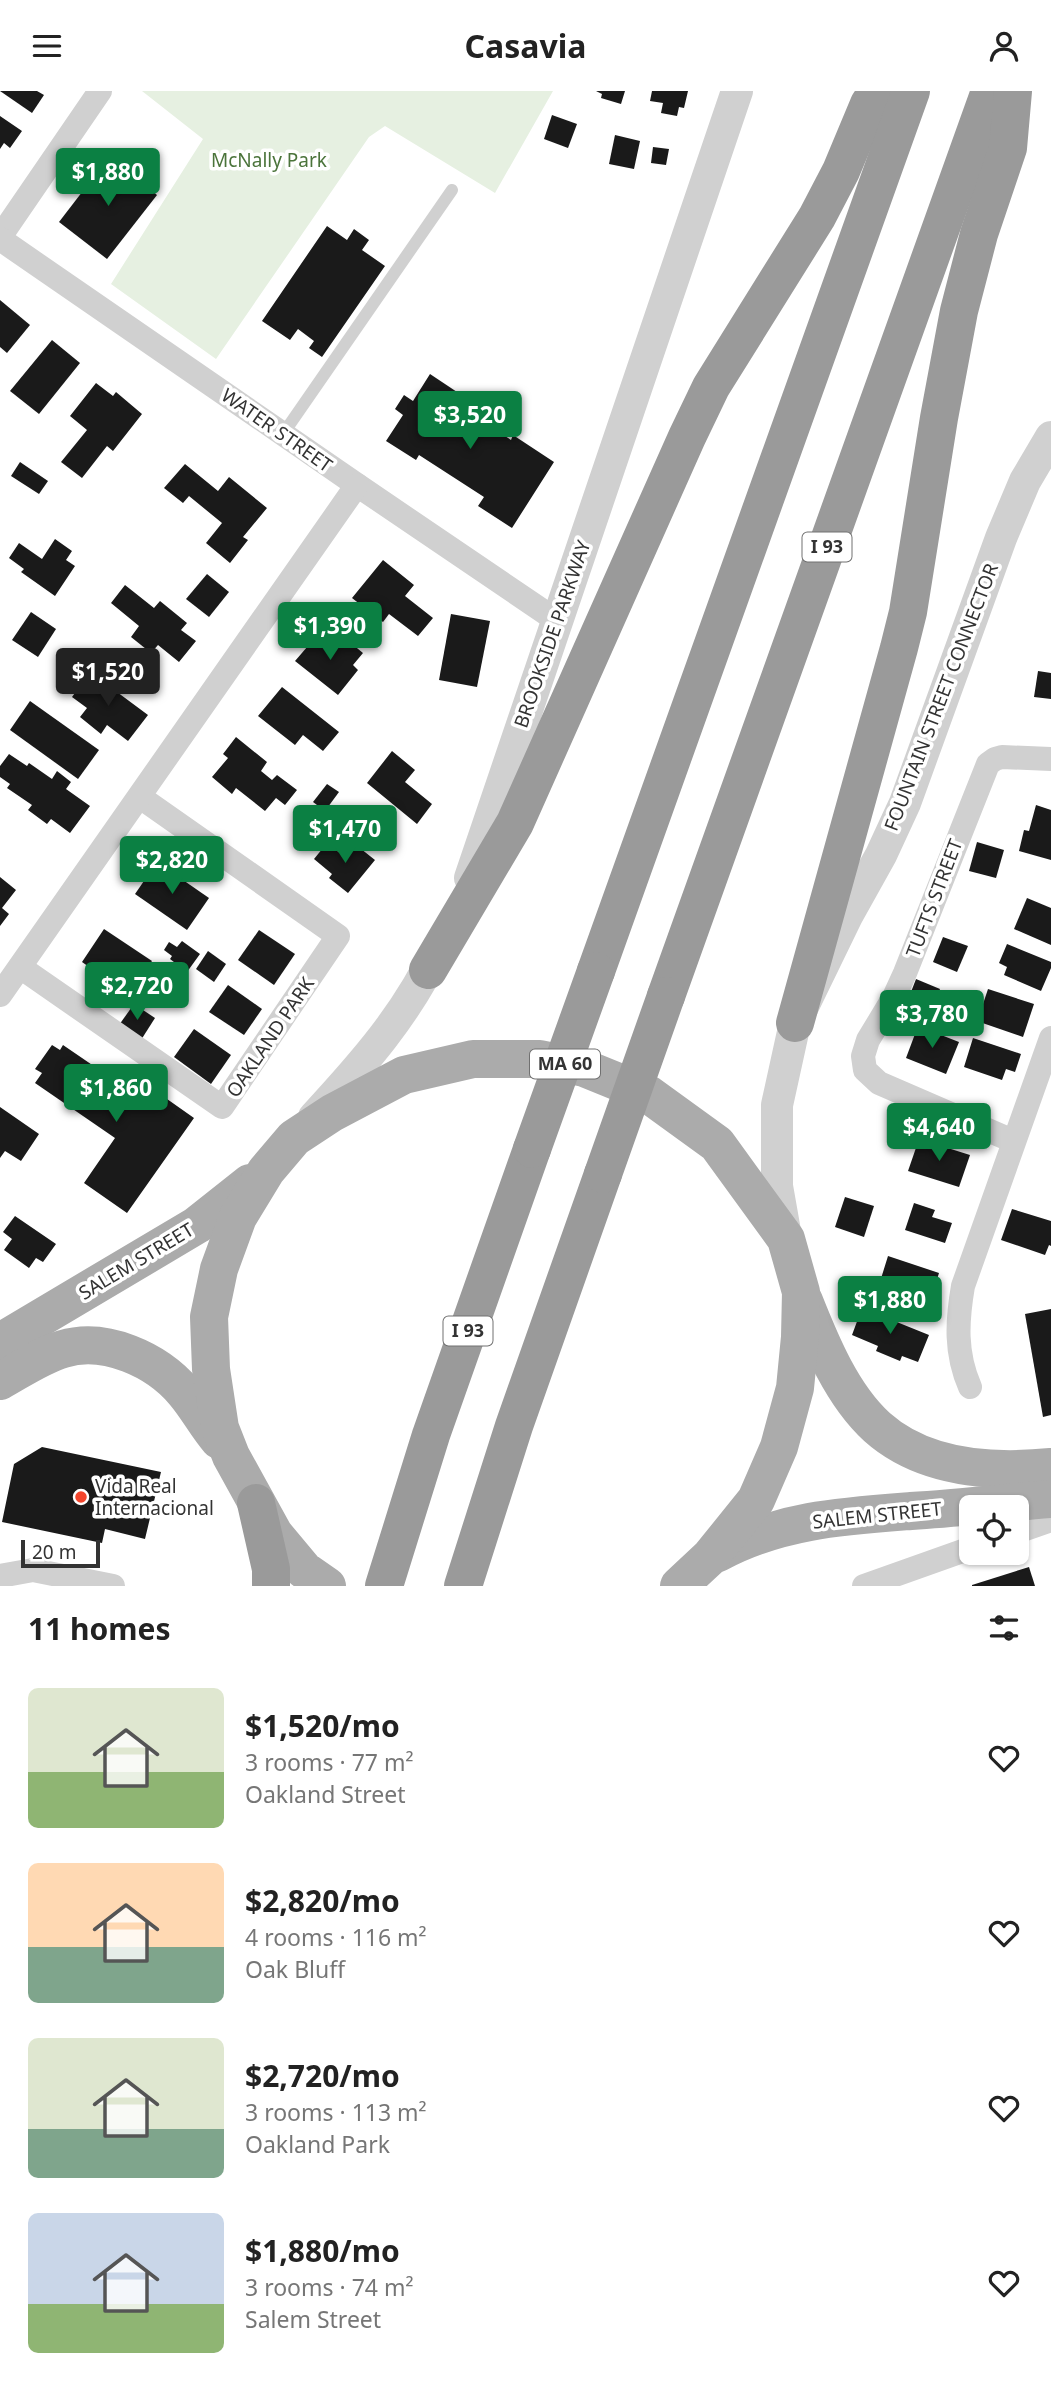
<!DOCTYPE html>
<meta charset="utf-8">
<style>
:root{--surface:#fff;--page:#f2f2f2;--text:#222;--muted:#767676;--accent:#0b8043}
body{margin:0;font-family:"Noto Sans",sans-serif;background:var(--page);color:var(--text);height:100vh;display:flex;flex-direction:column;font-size:26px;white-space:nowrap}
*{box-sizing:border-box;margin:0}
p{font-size:23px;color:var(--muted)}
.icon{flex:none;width:38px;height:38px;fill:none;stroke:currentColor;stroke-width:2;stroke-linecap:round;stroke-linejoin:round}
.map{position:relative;height:1495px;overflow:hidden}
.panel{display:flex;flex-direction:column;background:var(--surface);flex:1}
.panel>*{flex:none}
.controls{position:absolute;left:959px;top:1404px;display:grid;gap:14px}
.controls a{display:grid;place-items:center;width:70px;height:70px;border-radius:10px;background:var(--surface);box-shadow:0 2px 5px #0004;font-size:35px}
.scale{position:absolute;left:21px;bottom:18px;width:79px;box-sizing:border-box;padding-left:7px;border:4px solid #333;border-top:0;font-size:19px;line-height:24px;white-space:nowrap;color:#333;-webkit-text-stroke:5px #fff;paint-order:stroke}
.price{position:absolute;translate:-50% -60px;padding:0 16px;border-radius:7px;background:var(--accent);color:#fff;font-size:23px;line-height:46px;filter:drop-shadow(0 2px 4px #0008)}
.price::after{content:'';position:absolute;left:50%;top:42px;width:21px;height:16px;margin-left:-10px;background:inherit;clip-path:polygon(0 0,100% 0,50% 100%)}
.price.active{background:#222;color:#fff}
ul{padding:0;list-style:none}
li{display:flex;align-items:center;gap:21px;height:175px;padding:0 28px}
li span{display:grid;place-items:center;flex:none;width:196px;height:140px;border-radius:10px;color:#555}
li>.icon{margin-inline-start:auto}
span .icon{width:84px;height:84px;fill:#fffc;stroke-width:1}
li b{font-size:30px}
h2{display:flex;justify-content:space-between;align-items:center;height:84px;padding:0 28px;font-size:30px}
header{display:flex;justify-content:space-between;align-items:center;height:91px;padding:0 28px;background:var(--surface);font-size:32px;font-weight:700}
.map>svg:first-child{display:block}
.green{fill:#e6f0e1}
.building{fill:#1a1a1a}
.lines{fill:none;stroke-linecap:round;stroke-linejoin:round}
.service{stroke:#d0d0d0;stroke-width:12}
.minor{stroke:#d0d0d0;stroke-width:24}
.tertiary{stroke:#d0d0d0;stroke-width:32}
.primary{stroke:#ababab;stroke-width:38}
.motorway{stroke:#9a9a9a;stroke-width:38}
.motorway-bridge{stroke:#9a9a9a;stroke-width:38}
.poi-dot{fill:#f3442b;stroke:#fff;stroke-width:2.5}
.labels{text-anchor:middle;stroke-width:7;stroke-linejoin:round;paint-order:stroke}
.shield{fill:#fff;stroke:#707070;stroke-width:2}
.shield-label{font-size:18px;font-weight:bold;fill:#333}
.park-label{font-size:19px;fill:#4b743b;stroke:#fff}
.street-label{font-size:19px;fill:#333;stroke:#fff}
.poi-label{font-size:19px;fill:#333;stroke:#fff;text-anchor:start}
</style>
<header><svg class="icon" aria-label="menu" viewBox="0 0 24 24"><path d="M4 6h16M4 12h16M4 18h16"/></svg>Casavia<svg class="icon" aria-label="person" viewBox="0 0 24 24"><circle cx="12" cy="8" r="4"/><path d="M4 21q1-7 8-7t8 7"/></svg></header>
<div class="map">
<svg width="1051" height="1495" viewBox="0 0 1051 1495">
<rect width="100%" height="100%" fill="#fff"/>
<path class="green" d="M142,0h411l-58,102 -110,-67 -16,11 -153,222 -105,-75 92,-145z"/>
<g class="building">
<path d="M0,0h37l7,4 -12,18z"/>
<path d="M596,0h29l-4,13 -20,-6 1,-4z"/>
<path d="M652,0h36l-4,17 -5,-1 -2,9 -16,-3 2,-10 -13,-2z"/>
<path d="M552,24l25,9 -9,24 -24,-9z"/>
<path d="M0,25l22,15 -12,17 -6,-5 -4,6z"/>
<path d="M615,44l25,6 -6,28 -25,-5z"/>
<path d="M653,56l16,2 -3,16 -15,-2z"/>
<path d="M109,66l48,38 -50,64 -48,-37z"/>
<path d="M327,135l20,14 7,-11 15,11 -7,10 23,16 -63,91 -13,-9 5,-7 -16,-12 -8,11 -28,-19z"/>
<path d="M0,209l30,25 -23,28 -7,-6z"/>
<path d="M52,249l28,23 -41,51 -29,-23z"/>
<path d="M430,283l30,20 -6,9 57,37 2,-5 41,27 -42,66 -34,-22 6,-9 -65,-42 -3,5 -30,-19 17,-26 -8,-6 9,-14 9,6z"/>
<path d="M96,292l17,13 3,-4 26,22 -29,37 -6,-5 -25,32 -21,-16 26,-32 -17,-14z"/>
<path d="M20,371l28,19 -9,13 -28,-18z"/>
<path d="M185,373l33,27 11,-14 38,31 -24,29 5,3 -18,23 -24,-20 16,-20 -33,-27 -6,7 -19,-15z"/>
<path d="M55,448l17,12 -6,9 9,6 -20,30 -34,-24 3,-3 -15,-11 10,-15 23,16z"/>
<path d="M383,469l31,25 -9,11 28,22 -15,18 -29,-22 -6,8 -31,-24z"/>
<path d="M207,483l22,18 -20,25 -23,-18z"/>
<path d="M125,494l29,23 6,-7 27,22 -6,7 15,11 -17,21 -21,-17 -7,8 -20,-16 8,-11 -28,-23z"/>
<path d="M31,521l25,17 -18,28 -26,-17z"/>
<path d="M451,523l39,7 -13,66 -38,-7z"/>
<path d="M320,541l19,16 7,-9 17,14 -10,12 5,5 -20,25 -43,-34z"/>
<path d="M1038,580l13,2v26l-17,-2z"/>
<path d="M90,581l58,43 -20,26 -21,-16 -6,9 -21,-17 7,-9 -15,-11z"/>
<path d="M282,596l57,45 -16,19 -20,-16 -8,10 -37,-29z"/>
<path d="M30,610l69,49 -21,29 -68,-49z"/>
<path d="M236,646l31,25 -6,9 11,9 5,-5 20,15 -12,15 -9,-7 -11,13 -29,-23 -4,6 -20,-17 16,-19 -5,-4z"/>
<path d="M392,660l23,19 -10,12 27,22 -15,20 -50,-41z"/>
<path d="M9,663l18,12 2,-3 23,16 5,-8 14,11 -5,7 24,17 -20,27 -19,-14 -4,5 -19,-14 4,-5 -25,-17 3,-4 -10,-7v-11z"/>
<path d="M327,693l12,8 -14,19 -12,-9z"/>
<path d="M1036,714l15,5v50l-32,-9 5,-21 5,1z"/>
<path d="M351,750l24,19 -27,33 -19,-15 3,-4 -18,-15 13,-16 14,11z"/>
<path d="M977,751l27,8 -8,28 -27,-7z"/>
<path d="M157,771l52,36 -22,32 -52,-36z"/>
<path d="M0,786l16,13 -14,18 7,6 -9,12z"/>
<path d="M1027,807l24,10v37l-37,-16z"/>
<path d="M104,838l48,32 -18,26 -10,-6 -5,7 -37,-26z"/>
<path d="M259,839l36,24 -21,31 -36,-25z"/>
<path d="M943,846l25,9 -11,26 -24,-10z"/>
<path d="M182,850l18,13 -13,18 -17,-13 2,-3 -8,-6 5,-8 8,5z"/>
<path d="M1007,853l44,18v6l-10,23 -37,-16 3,-8 -8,-4z"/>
<path d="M208,860l18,13 -12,18 -18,-13z"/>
<path d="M916,888l24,10 -10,25 -24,-9z"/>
<path d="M228,894l34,24 -18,26 -35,-23z"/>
<path d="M988,898l46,15 -11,33 -55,-19 6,-18 9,4z"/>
<path d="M134,913l21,14 -14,22 -22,-15z"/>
<path d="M918,935l41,16 -13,32 -40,-16z"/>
<path d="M194,938l37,26 -20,29 -37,-27z"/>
<path d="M973,947l48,16 -6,18 -9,-3 -4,11 -38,-13z"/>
<path d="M52,954l8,5 3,-5 79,54 8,-12 44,31 -67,95 -43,-30 31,-45 -80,-55 7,-10 -7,-4z"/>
<path d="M0,1016l39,27 -18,27 -16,-10 -5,7z"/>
<path d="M919,1048l51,16 -11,32 -51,-16z"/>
<path d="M845,1106l29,9 -10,31 -29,-10z"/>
<path d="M914,1112l21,7 -3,7 20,6 -7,20 -40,-13z"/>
<path d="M1012,1118l39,12v25l-2,-1 -4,10 -44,-15z"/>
<path d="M15,1125l41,28 -13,18 -7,-4 -7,10 -25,-18 8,-11 -9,-7z"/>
<path d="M888,1165l51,17 -6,19 -4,-2 -4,10 -46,-15z"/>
<path d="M862,1217l67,27 -11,27 -16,-6 -2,5 -24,-10 2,-5 -26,-11z"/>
<path d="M1051,1218v106l-8,2 -18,-103z"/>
<path d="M42,1356l119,25 -16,67 -40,-10 -3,14 -100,-21 12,-58z"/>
<path d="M1029,1476l6,19h-63v-1z"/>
</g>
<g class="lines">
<path class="service" d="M283,343l169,-244"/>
<g class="minor">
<path d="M0,146l100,-146"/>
<path d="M0,148l357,246 199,135"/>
<path d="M20,876l202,140 116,-171 -198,-139"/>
<path d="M0,904l357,-510"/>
<path d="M1013,1050l-134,-58 -14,-13 -2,-14 5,-16 26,-43 11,-24 83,-209 7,-5 7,-2 49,2"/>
<path d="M970,1296c-15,-34 -13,-66 -7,-101l88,-248"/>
<path d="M1017,1441l34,-12"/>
<path d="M0,1485l33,-6 80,16"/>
<path d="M864,1495l107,-38"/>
</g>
<g class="tertiary">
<path d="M470,787l267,-787"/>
<path d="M314,1026c49,-53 94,-104 124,-169"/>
<path d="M786,1146l-9,-51v-81l18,-82 52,-107 34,-61 24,-52 96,-265 24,-57 26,-44"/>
</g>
<g class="primary">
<path d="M804,1210c17,43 38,94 73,126 47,42 114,46 174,40"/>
<path d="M0,1251l197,-117 53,-42"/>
<path d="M0,1290c20,-11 40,-25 63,-32 42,-13 94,11 121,43 13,15 22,33 35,48"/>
<path d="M718,1462c61,-33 126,-37 193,-42 47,-3 93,-8 140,-12"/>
<path d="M327,1495l-23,-16 -30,-36 -43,-78 -11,-28 -9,-59 -2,-52 10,-48 19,-52 28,-46 28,-33 38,-25 72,-38 69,-16h67l44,9 64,26 69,50 69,95 15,53 -1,45 -5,51 -16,59 -23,53 -46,57 -31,29"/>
</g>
<g class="motorway">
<path d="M428,879l87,-147 172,-386 24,-50 106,-170 24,-46 28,-67 9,-13"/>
<path d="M596,880l315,-880"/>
<path d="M666,905l324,-905"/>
<path d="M795,932l104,-375 9,-36 31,-194 20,-107 20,-77 29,-86 5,-57"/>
<path d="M256,1412l15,66v17"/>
<path d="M384,1495l47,-151 101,-286"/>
<path d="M463,1495l51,-160 89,-252"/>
</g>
<g class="motorway-bridge">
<path d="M532,1058l64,-178"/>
<path d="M603,1083l63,-178"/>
</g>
</g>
<circle class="poi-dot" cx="81" cy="1406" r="7"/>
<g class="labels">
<g class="shield">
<rect x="802.5" y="441.5" width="49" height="29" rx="5"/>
<rect x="530" y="958.5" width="70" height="29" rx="5"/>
<rect x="443.5" y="1225.5" width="49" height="29" rx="5"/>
</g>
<g class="shield-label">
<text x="827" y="462">I 93</text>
<text x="565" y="979">MA 60</text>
<text x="468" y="1246">I 93</text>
</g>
<g class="park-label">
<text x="269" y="76">McNally Park</text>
</g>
<g class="street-label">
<text transform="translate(277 339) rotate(35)" y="7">WATER STREET</text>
<text transform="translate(552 543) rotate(-71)" y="7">BROOKSIDE PARKWAY</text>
<text transform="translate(941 606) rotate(-69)" y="7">FOUNTAIN STREET CONNECTOR</text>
<text transform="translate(934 807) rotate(-69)" y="7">TUFTS STREET</text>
<text transform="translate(270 946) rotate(-56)" y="7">OAKLAND PARK</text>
<text transform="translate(136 1170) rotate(-31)" y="7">SALEM STREET</text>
<text transform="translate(877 1424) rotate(-6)" y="7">SALEM STREET</text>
</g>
<g class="poi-label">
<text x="95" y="1402">Vida Real<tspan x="95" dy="22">Internacional</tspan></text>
</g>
</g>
</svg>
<div class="controls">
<a><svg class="icon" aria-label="locate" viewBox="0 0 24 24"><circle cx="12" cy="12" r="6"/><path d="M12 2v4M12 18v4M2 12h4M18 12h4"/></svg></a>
</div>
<div class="scale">20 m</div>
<b class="price" style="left:108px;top:117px">$1,880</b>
<b class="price" style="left:470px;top:360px">$3,520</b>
<b class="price" style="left:330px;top:571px">$1,390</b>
<b class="price active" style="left:108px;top:617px">$1,520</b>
<b class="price" style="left:345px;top:774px">$1,470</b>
<b class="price" style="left:172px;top:805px">$2,820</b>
<b class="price" style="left:137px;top:931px">$2,720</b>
<b class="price" style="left:932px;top:959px">$3,780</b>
<b class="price" style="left:116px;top:1033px">$1,860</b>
<b class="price" style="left:939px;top:1072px">$4,640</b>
<b class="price" style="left:890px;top:1245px">$1,880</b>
</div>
<section class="panel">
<h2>11 homes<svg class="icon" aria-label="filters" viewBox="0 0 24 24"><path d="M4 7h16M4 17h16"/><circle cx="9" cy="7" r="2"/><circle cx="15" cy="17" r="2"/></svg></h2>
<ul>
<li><span style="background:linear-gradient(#dfe7d0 60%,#8fb573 0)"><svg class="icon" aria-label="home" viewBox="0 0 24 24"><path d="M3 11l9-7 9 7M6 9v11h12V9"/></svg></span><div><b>$1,520/mo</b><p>3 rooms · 77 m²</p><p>Oakland Street</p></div><svg class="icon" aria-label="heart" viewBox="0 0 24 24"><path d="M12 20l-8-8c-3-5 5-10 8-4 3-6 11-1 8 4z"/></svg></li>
<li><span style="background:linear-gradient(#ffd9b3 60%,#7fa58c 0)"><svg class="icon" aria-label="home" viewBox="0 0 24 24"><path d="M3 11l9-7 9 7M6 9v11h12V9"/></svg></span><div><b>$2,820/mo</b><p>4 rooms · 116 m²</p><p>Oak Bluff</p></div><svg class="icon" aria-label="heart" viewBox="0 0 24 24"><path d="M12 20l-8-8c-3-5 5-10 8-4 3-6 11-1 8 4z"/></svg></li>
<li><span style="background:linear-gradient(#dfe7d0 65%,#7fa58c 0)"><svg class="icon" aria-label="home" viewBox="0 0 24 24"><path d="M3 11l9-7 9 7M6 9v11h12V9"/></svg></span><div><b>$2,720/mo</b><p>3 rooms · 113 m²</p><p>Oakland Park</p></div><svg class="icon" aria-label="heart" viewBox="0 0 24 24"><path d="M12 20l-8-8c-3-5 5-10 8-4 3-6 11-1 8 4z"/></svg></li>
<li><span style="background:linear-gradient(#c9d6e8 65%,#8fb573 0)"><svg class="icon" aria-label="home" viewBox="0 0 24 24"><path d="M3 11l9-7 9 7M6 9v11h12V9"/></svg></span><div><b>$1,880/mo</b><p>3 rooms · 74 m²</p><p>Salem Street</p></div><svg class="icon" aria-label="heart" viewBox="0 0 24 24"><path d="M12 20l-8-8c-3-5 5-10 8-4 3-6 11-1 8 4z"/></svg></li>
</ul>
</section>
